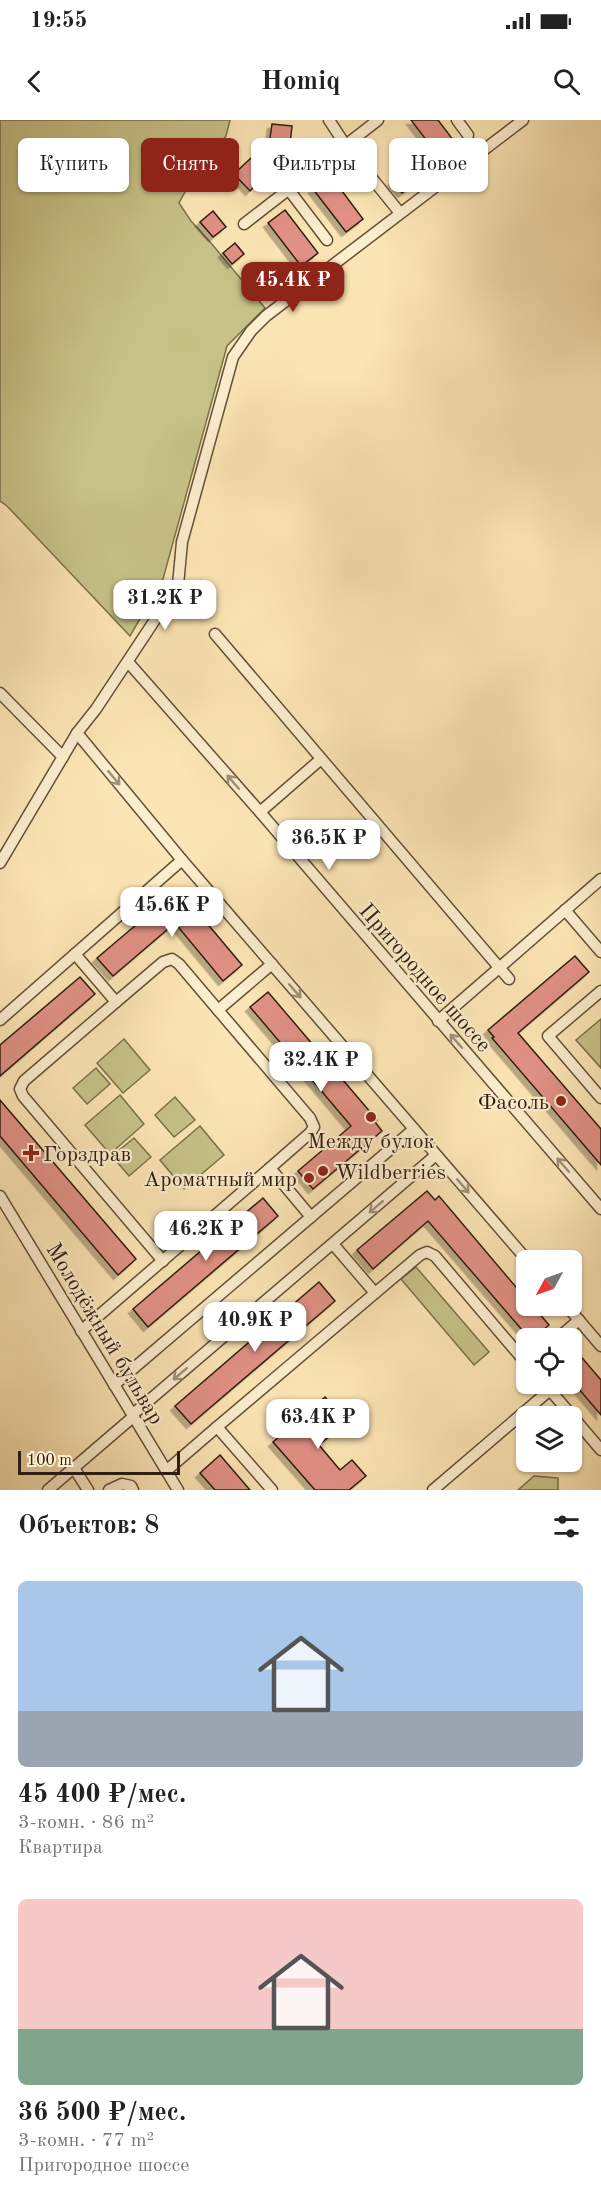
<!DOCTYPE html>
<html lang="ru">
<meta charset="utf-8">
<style>
:root{--surface:#fff;--page:#f6f6f6;--text:#222;--muted:#767676;--accent:#8f2418}
body{margin:0;font-family:"Old Standard TT",serif;background:var(--page);color:var(--text);height:100vh;display:flex;flex-direction:column;font-size:22px;white-space:nowrap}
*{box-sizing:border-box;margin:0}
p{font-size:20px;color:var(--muted)}
.icon{flex:none;width:33px;height:33px;fill:none;stroke:currentColor;stroke-width:2;stroke-linecap:round;stroke-linejoin:round}
.map{position:relative;height:1370px;overflow:hidden}
.sheet{display:flex;flex-direction:column;background:var(--surface);flex:1}
.sheet>*{flex:none}
.top-card{position:absolute;left:18px;top:18px;width:566px;height:54px;display:flex;gap:12px}
.needle{width:39px;rotate:230deg}
.controls{position:absolute;left:516px;top:1130px;display:grid;gap:12px}
.controls a{display:grid;place-items:center;width:66px;height:66px;border-radius:9px;background:var(--surface);box-shadow:0 2px 4px #0004;font-size:30px}
.scale{position:absolute;left:18px;bottom:15px;width:162px;box-sizing:border-box;padding-left:6px;border:3px solid #2f1e11;border-top:0;font-size:16px;line-height:21px;white-space:nowrap;color:#2f1e11;-webkit-text-stroke:4px #fdeece;paint-order:stroke}
.price{position:absolute;translate:-50% -51px;padding:0 14px;border-radius:12px;background:#fff;color:#222;font-size:20px;line-height:39px;filter:drop-shadow(0 2px 3px #0008)}
.price::after{content:'';position:absolute;left:50%;top:36px;width:18px;height:14px;margin-left:-9px;background:inherit;clip-path:polygon(0 0,100% 0,50% 100%)}
.price.on{background:var(--accent);color:#fff}
ul{padding:0;list-style:none}
li{display:grid;align-content:center;gap:12px;height:318px;padding:0 18px}
li span{display:grid;place-items:center;height:186px;border-radius:9px;color:#555}
li>.icon{margin-inline-start:auto}
span .icon{width:108px;height:108px;fill:#fffc;stroke-width:1}
li b{font-size:26px}
h2{display:flex;justify-content:space-between;align-items:center;height:72px;padding:0 18px;font-size:26px}
.pill{padding:0 21px;border-radius:9px;background:var(--surface);box-shadow:0 2px 4px #0004;font-size:21px;line-height:54px}
.pill.on{background:var(--accent);color:#fff}
.status{display:flex;justify-content:space-between;align-items:center;height:42px;padding:0 30px;background:var(--surface);direction:ltr}
.status svg{height:16px;fill:currentColor}
header{display:flex;justify-content:space-between;align-items:center;height:78px;padding:0 18px;background:var(--surface);font-size:27px;font-weight:800}
.map>svg:first-child{display:block}
.green{fill:#c7c287;stroke:#7b704c;stroke-width:1.5}
.building{fill:#e19185;stroke:#2f1e11;stroke-width:1.5;filter:url(#shadow)}
.lines{fill:none;stroke-linecap:round;stroke-linejoin:round}
.minor-casing{stroke:#62503a;stroke-width:13}
.minor{stroke:#fdeece;stroke-width:10}
.oneway{stroke:#a09079}
.poi-dot{fill:#8f2418;stroke:#fdeece;stroke-width:2}
.labels{text-anchor:middle;stroke-width:4.5;stroke-linejoin:round;paint-order:stroke}
.street-label{font-size:22px;fill:#2f1e11;stroke:#fdeece}
.poi-label{font-size:22px;fill:#2f1e11;stroke:#fdeece;text-anchor:end}
</style>
<div class="status"><b>19:55</b><svg viewBox="0 0 49 12"><path d="M0 12V9h3v3zM5 12V6h3v6zM10 12V3h3v9zM15 12V0h3v12zM26 1h20v11H26zM47 4h2v5h-2z"/></svg></div>
<header><svg class="icon" aria-label="back" viewBox="0 0 24 24"><path d="M15 5l-7 7 7 7"/></svg>Homiq<svg class="icon" aria-label="search" viewBox="0 0 24 24"><circle cx="10" cy="10" r="6"/><path d="M15 15l6 6"/></svg></header>
<div class="map">
<svg width="601" height="1370" viewBox="0 0 601 1370">
<defs>
<filter id="shadow"><feDropShadow dx="-4.5" dy="4.5" stdDeviation="0" flood-color="#0004"/></filter>
</defs>
<rect width="100%" height="100%" fill="#fce5b4"/>
<filter id="stains"><feTurbulence type="fractalNoise" baseFrequency=".00333" numOctaves="4"/><feColorMatrix values="0 0 0 0 .2 0 0 0 0 .09 0 0 0 0 .02 0 0 0 .5 -.17"/></filter>
<radialGradient id="worn" r=".72"><stop offset=".6" stop-color="#630" stop-opacity="0"/><stop offset="1" stop-color="#630" stop-opacity=".3"/></radialGradient>
<g class="green">
<path d="M0,0h230l-4,16 -35,45 -12,22 12,18 20,22 54,65 -38,38 -64,233 -33,57 -123,-130 -7,-5z"/>
<path d="M601,899v49l-25,-28z"/>
<path d="M124,919l26,31 -27,23 -26,-30z"/>
<path d="M96,948l14,16 -23,20 -14,-16z"/>
<path d="M120,975l24,29 -34,30 -25,-29z"/>
<path d="M175,977l20,23 -21,17 -19,-22z"/>
<path d="M200,1006l24,29 -40,34 -24,-29z"/>
<path d="M134,1018l17,19 -22,19 -17,-20z"/>
<path d="M416,1147l73,85 -15,13 -73,-86z"/>
<path d="M534,1356l24,2v12h-40z"/>
</g>
<g class="building">
<path d="M411,0h27l19,25 -17,13z"/>
<path d="M272,4l20,2 -3,28 -21,-2z"/>
<path d="M251,38l15,16 -16,17 -16,-17z"/>
<path d="M409,48l10,13 -17,12 -10,-12z"/>
<path d="M330,55l33,44 -17,13 -33,-43z"/>
<path d="M285,90l33,43 -17,13 -33,-43z"/>
<path d="M213,91l13,16 -13,10 -13,-15z"/>
<path d="M235,123l9,11 -12,10 -9,-11z"/>
<path d="M176,771l7,8 2,-2 57,68 -19,16 -48,-58 -62,53 -16,-18z"/>
<path d="M575,836l14,16 -71,61 83,96v36l-109,-127 2,-1 -6,-7z"/>
<path d="M80,857l15,17 -95,82v-31z"/>
<path d="M268,872l109,128 -2,2 7,9 -69,58 -15,-18 53,-45 -101,-119z"/>
<path d="M0,980l136,159 -18,16 -118,-139z"/>
<path d="M427,1071l8,9 4,-4 87,103v6h6l17,20 -15,13h-5l-101,-117 -55,48 -16,-19z"/>
<path d="M263,1078l15,18 -130,111 -15,-18z"/>
<path d="M319,1162l16,19 -144,123 -16,-18z"/>
<path d="M572,1226l29,34v35l-29,-34z"/>
<path d="M325,1277l21,25 -27,23 21,25 12,-10 14,16 -17,14h-34l-42,-48z"/>
<path d="M220,1335l30,35h-35l-15,-17z"/>
</g>
<g class="lines">
<defs>
<g id="minor">
<path d="M329,0l17,26 54,67"/>
<path d="M457,0l11,15"/>
<path d="M289,70l38,50"/>
<path d="M244,104l134,-104"/>
<path d="M215,514l294,345"/>
<path d="M128,542l132,150 341,397"/>
<path d="M0,573l63,64"/>
<path d="M77,613l105,127 345,400"/>
<path d="M260,692l61,-53"/>
<path d="M0,743l77,-130 19,-24 82,-124 4,-43 51,-185 18,-26 15,-15 257,-196"/>
<path d="M565,790l36,42"/>
<path d="M75,834l41,48 47,-40 9,-3 7,5 39,46"/>
<path d="M601,871l-53,45 53,62"/>
<path d="M116,882l-92,79 -4,8 3,7 140,165"/>
<path d="M0,900l182,-160"/>
<path d="M438,901l163,-142"/>
<path d="M270,1048l40,-35 4,-6 -4,-9 -92,-108 54,-46"/>
<path d="M0,1076l178,294"/>
<path d="M333,1124l42,49"/>
<path d="M566,1185l35,41"/>
<path d="M81,1211l189,-163 41,49"/>
<path d="M558,1218l21,-18"/>
<path d="M114,1265l300,-256"/>
<path d="M132,1295l304,-260"/>
<path d="M217,1307l203,-172 7,-3 8,4 91,107"/>
<path d="M74,1348l14,22"/>
<path d="M166,1351l51,-44 55,63"/>
<path d="M48,1370l85,-73"/>
<path d="M109,1370l13,-6 9,2 2,4"/>
<path d="M433,1370l117,-100 51,60"/>
</g>
</defs>
<use href="#minor" class="minor-casing"/>
<use href="#minor" class="minor"/>
</g>
<defs><path id="oneway-shaft" d="M-6 0H5M1.5-3L5.5 0L1.5 3" fill="none" stroke-width="1.6" stroke-linecap="round" stroke-linejoin="round" transform="scale(1.5)"/></defs>
<g class="oneway">
<use href="#oneway-shaft" transform="translate(114 658) rotate(50)"/>
<use href="#oneway-shaft" transform="translate(233 662) rotate(-131)"/>
<use href="#oneway-shaft" transform="translate(295 871) rotate(49)"/>
<use href="#oneway-shaft" transform="translate(456 921) rotate(-131)"/>
<use href="#oneway-shaft" transform="translate(563 1045) rotate(-131)"/>
<use href="#oneway-shaft" transform="translate(463 1066) rotate(49)"/>
<use href="#oneway-shaft" transform="translate(376 1087) rotate(139)"/>
<use href="#oneway-shaft" transform="translate(180 1254) rotate(139)"/>
</g>
<g class="poi-dot">
<circle cx="561" cy="981" r="6"/>
<circle cx="371" cy="997" r="6"/>
<path d="M28 1024h6v6h6v6h-6v6h-6v-6h-6v-6h6z"/>
<circle cx="323" cy="1051" r="6"/>
<circle cx="309" cy="1058" r="6"/>
</g>
<g class="labels">
<g class="street-label">
<text transform="translate(426 857) rotate(49)" y="8">Пригородное шоссе</text>
<text transform="translate(106 1213) rotate(59)" y="8">Молодёжный бульвар</text>
</g>
<g class="poi-label">
<text x="549" y="989">Фасоль</text>
<text x="371" y="1028" text-anchor="middle">Между булок</text>
<text x="43" y="1041" text-anchor="start">Горздрав</text>
<text x="335" y="1059" text-anchor="start">Wildberries</text>
<text x="297" y="1066">Ароматный мир</text>
</g>
</g>
<rect width="100%" height="100%" filter="url(#stains)"/>
<rect width="100%" height="100%" fill="url(#worn)"/>
</svg>
<div class="controls">
<a><svg class="needle" viewBox="-14 -14 28 28"><path d="M0-13l5 13h-10z" fill="#e53935"/><path d="M0 13l5-13h-10z" fill="#767676"/></svg></a>
<a><svg class="icon" aria-label="locate" viewBox="0 0 24 24"><circle cx="12" cy="12" r="6"/><path d="M12 2v4M12 18v4M2 12h4M18 12h4"/></svg></a>
<a><svg class="icon" aria-label="layers" viewBox="0 0 24 24"><path d="M12 4l9 5-9 5-9-5zM3 14l9 5 9-5"/></svg></a>
</div>
<div class="scale">100 m</div>
<b class="price on" style="left:293px;top:193px">45.4K ₽</b>
<b class="price" style="left:165px;top:511px">31.2K ₽</b>
<b class="price" style="left:329px;top:751px">36.5K ₽</b>
<b class="price" style="left:172px;top:818px">45.6K ₽</b>
<b class="price" style="left:321px;top:973px">32.4K ₽</b>
<b class="price" style="left:206px;top:1142px">46.2K ₽</b>
<b class="price" style="left:255px;top:1233px">40.9K ₽</b>
<b class="price" style="left:318px;top:1330px">63.4K ₽</b>
<div class="top-card">
<a class="pill">Купить</a>
<a class="pill on">Снять</a>
<a class="pill">Фильтры</a>
<a class="pill">Новое</a>
</div>
</div>
<section class="sheet">
<h2>Объектов: 8<svg class="icon" aria-label="filters" viewBox="0 0 24 24"><path d="M4 7h16M4 17h16"/><circle cx="9" cy="7" r="2"/><circle cx="15" cy="17" r="2"/></svg></h2>
<ul>
<li><span style="background:linear-gradient(#a9c7e8 70%,#9aa5b1 0)"><svg class="icon" aria-label="home" viewBox="0 0 24 24"><path d="M3 11l9-7 9 7M6 9v11h12V9"/></svg></span><div><b>45 400 ₽/мес.</b><p>3-комн. · 86 m²</p><p>Квартира</p></div></li>
<li><span style="background:linear-gradient(#f6c9c9 70%,#7fa58c 0)"><svg class="icon" aria-label="home" viewBox="0 0 24 24"><path d="M3 11l9-7 9 7M6 9v11h12V9"/></svg></span><div><b>36 500 ₽/мес.</b><p>3-комн. · 77 m²</p><p>Пригородное шоссе</p></div></li>
</ul>
</section>
